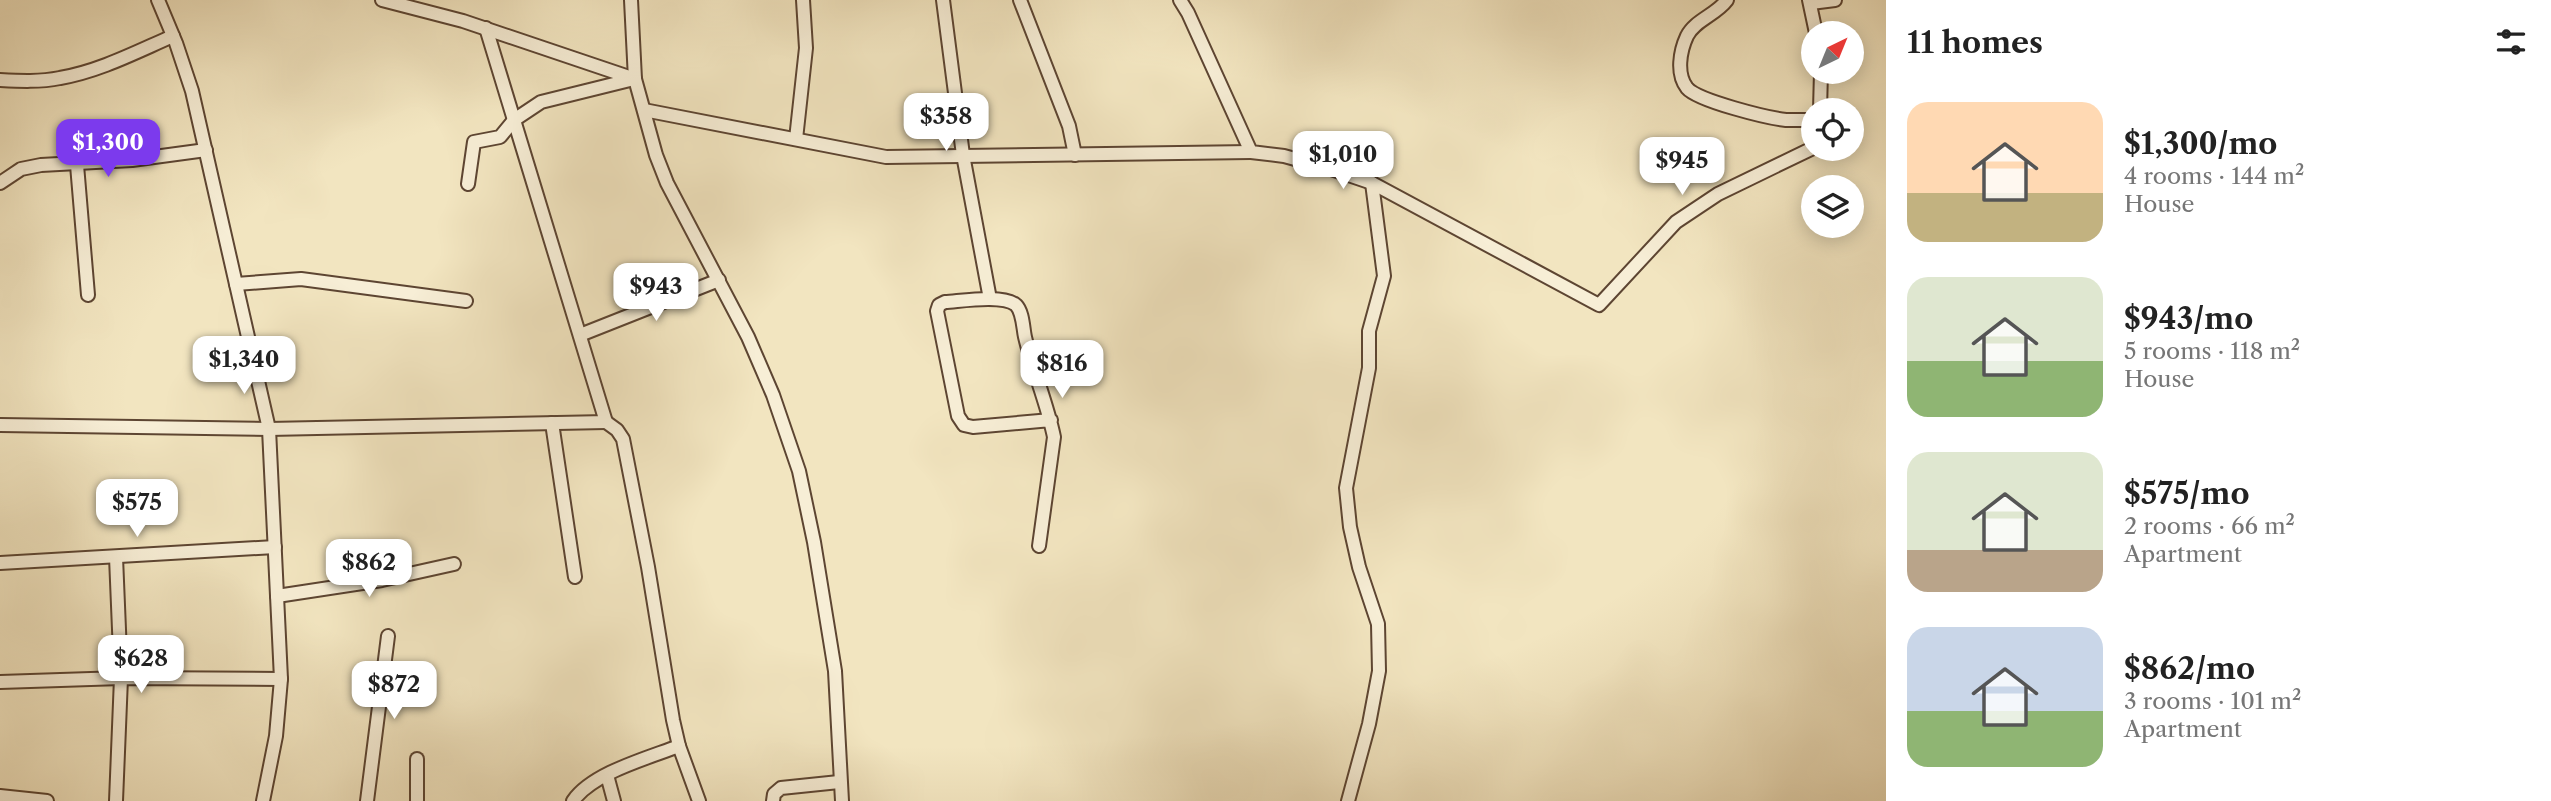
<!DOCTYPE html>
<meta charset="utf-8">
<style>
:root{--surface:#fff;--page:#f6f6f6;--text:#222;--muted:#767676;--accent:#7c3aed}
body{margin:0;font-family:"Libre Caslon Text",serif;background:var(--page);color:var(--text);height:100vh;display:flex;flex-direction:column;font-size:26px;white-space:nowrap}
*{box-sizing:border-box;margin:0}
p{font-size:23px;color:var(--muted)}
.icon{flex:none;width:38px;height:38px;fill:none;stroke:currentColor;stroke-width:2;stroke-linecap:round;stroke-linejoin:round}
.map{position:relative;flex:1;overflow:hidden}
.panel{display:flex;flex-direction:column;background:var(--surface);width:665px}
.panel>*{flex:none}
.needle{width:46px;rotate:43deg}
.tools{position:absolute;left:1801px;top:21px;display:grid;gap:14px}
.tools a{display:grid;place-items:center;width:63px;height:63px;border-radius:50%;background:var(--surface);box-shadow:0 4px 18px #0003;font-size:35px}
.price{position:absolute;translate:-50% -60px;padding:0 16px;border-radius:14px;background:#fff;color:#222;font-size:23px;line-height:46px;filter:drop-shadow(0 2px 4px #0008)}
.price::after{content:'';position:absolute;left:50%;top:42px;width:21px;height:16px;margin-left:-10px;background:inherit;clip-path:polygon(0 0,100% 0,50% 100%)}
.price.active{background:var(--accent);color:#fff}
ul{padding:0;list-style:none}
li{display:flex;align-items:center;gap:21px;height:175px;padding:0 21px}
li span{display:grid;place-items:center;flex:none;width:196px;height:140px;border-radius:21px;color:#555}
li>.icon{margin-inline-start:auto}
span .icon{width:84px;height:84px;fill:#fffc;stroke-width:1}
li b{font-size:30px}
h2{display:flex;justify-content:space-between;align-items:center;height:84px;padding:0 21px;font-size:30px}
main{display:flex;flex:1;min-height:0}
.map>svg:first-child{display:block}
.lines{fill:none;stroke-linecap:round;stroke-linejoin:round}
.street-casing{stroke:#5d4532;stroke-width:16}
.street{stroke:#f7eed6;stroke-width:12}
</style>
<main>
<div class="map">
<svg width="1886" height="801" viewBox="0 0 1886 801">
<rect width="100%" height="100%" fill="#f2e5c0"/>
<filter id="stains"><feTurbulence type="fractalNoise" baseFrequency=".00286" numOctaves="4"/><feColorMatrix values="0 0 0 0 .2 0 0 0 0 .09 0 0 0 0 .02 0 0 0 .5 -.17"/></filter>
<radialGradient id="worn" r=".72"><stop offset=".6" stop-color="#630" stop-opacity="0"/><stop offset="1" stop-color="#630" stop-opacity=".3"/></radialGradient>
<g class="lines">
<defs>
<g id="street">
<path d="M158,0l18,43 16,48 77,338 12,250 -5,57 -13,65"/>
<path d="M382,0l81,21 172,58"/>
<path d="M631,0l4,79 21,76 11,28 81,154 25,58 26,76 15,71 21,129 7,130"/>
<path d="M943,0l20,155 27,144"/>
<path d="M1020,0l49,126 6,29"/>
<path d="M1180,0l8,13 63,139 33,4 44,12 44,15 227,122 77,-83 42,-28 95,-46"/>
<path d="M1727,0c-11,15 -32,20 -40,36 -7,15 -11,38 0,52 11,13 81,30 99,32 9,0 18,0 27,0"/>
<path d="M1809,0l7,33"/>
<path d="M1811,3l24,-3"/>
<path d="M0,80c20,1 40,2 60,-2 40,-7 76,-26 113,-42"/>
<path d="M644,110l242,47 365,-5"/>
<path d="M1820,110l1,-38"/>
<path d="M796,139l10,-91 -3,-48"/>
<path d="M77,165l11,130"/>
<path d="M0,183l21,-14 20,-4 91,-5 74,-10"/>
<path d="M468,184l6,-42 26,-5 14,-17 27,-18 93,-23"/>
<path d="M236,284l65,-5 165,22"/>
<path d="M580,335l139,-55"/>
<path d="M606,422l11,8 6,9 25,128 25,153 6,26 20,55"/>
<path d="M552,423l23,154"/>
<path d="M0,425l269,4 337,-7 -120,-394"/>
<path d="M1039,546l15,-109c-7,-34 -21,-66 -29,-100 -2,-9 -2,-25 -9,-32 -13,-11 -54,-4 -71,-3l-6,3 -2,6 21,105 6,9 9,2 78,-7"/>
<path d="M0,563l275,-16"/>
<path d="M277,596l105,-16 72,-16"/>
<path d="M0,682l121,-4 160,1"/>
<path d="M607,775l7,26"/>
<path d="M0,796l47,5"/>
<path d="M116,801l5,-123 -5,-121"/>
<path d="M367,801l21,-165"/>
<path d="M417,801v-42"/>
<path d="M573,801c19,-28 75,-43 106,-55"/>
<path d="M773,801l1,-7 7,-6 58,-6"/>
<path d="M1348,801l21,-77 10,-53 -1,-47 -19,-57 -9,-40 -4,-39 23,-120v-37l15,-55 -12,-93"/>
</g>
</defs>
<use href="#street" class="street-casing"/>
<use href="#street" class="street"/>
</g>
<rect width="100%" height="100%" filter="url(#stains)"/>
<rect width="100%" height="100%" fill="url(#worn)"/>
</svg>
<div class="tools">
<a><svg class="needle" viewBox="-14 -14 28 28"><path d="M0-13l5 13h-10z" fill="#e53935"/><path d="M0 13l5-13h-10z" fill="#767676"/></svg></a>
<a><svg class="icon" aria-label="locate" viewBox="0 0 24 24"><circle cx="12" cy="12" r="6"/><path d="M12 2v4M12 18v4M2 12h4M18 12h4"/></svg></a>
<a><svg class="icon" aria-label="layers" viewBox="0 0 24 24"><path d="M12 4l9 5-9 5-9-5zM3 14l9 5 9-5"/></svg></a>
</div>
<b class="price" style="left:946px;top:153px">$358</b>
<b class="price active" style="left:108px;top:179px">$1,300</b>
<b class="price" style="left:1343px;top:191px">$1,010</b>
<b class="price" style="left:1682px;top:197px">$945</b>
<b class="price" style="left:656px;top:323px">$943</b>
<b class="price" style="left:244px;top:396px">$1,340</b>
<b class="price" style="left:1062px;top:400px">$816</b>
<b class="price" style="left:137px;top:539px">$575</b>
<b class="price" style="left:369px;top:599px">$862</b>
<b class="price" style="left:141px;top:695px">$628</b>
<b class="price" style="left:394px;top:721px">$872</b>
</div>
<section class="panel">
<h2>11 homes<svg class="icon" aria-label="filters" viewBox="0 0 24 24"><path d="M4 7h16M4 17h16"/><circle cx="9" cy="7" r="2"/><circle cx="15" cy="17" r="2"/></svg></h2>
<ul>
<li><span style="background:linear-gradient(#ffd9b3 65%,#c2b280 0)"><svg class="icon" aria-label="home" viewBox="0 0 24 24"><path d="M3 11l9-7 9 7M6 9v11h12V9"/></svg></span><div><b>$1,300/mo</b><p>4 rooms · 144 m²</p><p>House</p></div></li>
<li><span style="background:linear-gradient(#dfe7d0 60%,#8fb573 0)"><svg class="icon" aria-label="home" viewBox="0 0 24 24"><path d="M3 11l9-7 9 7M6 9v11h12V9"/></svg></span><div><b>$943/mo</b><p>5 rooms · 118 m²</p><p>House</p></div></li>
<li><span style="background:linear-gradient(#dfe7d0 70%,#b9a48a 0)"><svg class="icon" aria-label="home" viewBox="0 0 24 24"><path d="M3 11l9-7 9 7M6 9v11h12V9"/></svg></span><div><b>$575/mo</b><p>2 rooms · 66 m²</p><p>Apartment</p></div></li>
<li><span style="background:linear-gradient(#c9d6e8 60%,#8fb573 0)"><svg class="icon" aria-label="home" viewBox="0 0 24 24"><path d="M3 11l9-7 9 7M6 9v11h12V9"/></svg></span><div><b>$862/mo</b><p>3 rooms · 101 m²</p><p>Apartment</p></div></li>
</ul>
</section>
</main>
